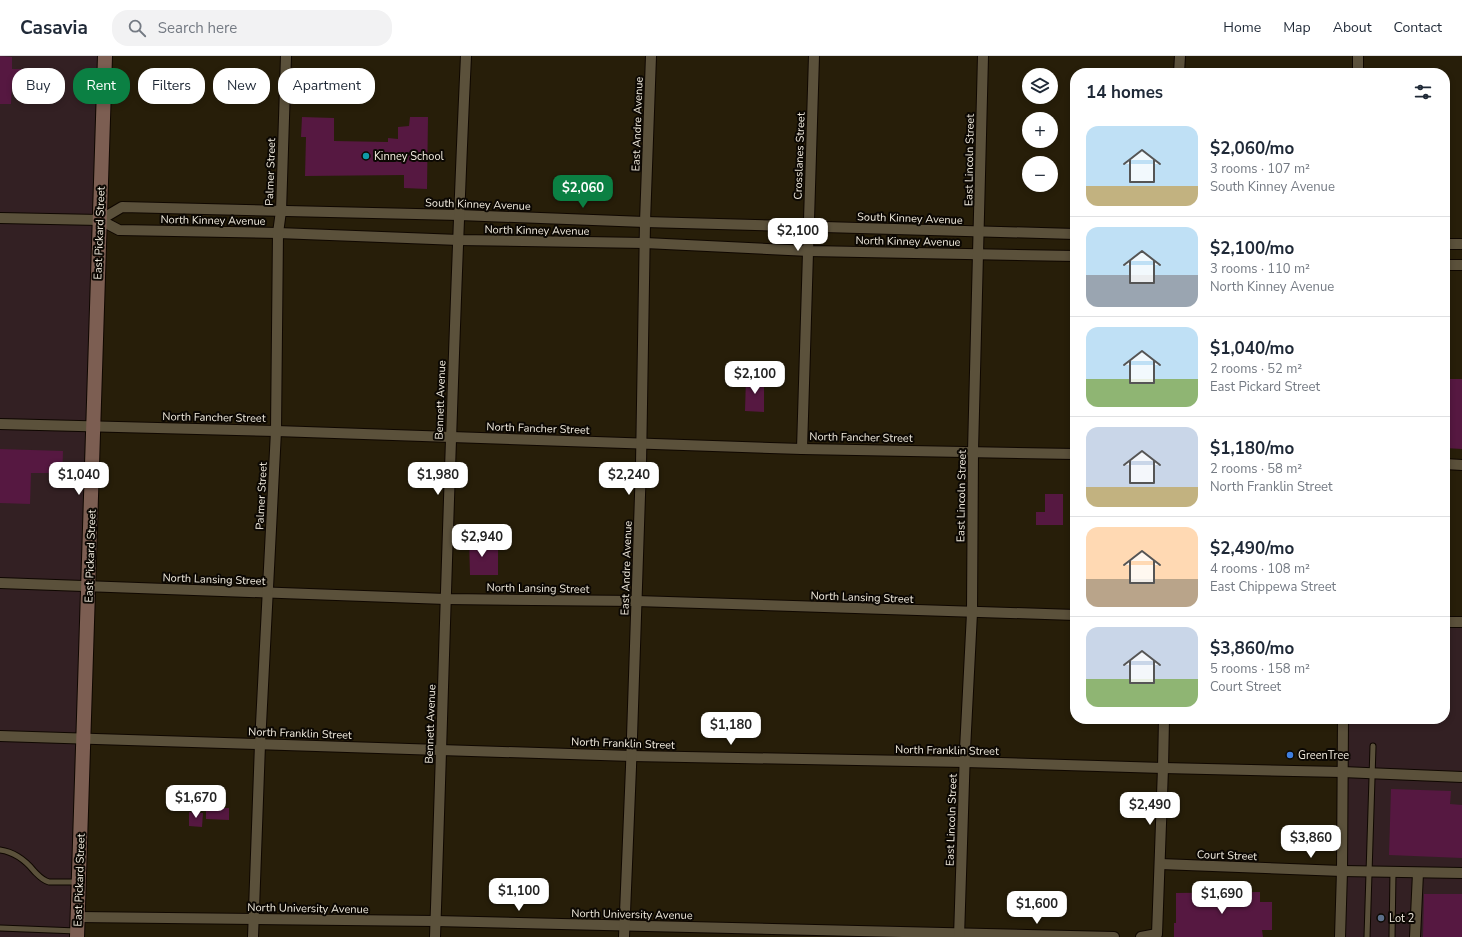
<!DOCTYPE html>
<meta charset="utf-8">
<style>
:root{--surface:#fff;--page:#f2f2f3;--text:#1f2937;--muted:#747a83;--line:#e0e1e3;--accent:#0b8043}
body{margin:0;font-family:"Nunito Sans",sans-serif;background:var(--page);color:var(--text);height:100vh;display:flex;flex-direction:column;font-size:15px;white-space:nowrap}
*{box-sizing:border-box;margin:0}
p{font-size:13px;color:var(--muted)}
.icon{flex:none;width:22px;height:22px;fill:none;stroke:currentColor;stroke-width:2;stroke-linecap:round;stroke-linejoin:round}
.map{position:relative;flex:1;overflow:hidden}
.side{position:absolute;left:1070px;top:12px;width:380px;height:656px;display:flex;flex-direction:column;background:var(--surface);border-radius:16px;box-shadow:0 2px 6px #0003}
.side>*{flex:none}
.guide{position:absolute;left:12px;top:12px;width:380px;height:36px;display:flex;gap:8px}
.controls{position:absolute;left:1022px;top:12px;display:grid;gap:8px}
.controls a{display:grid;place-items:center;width:36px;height:36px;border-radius:50%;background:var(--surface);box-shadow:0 2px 6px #0003;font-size:20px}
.price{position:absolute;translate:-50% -34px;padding:0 9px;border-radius:8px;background:#fff;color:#222;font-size:13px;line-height:26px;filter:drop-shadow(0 1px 2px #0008)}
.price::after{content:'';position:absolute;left:50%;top:24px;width:12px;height:9px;margin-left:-6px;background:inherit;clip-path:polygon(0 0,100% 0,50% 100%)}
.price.active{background:var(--accent);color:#fff}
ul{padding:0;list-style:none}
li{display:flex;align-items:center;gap:12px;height:100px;padding:0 16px}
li+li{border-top:1px solid var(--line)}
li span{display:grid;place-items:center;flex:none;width:112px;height:80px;border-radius:12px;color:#555}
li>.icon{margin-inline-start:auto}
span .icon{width:48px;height:48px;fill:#fffc;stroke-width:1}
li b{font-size:17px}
h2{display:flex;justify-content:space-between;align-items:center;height:48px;padding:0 16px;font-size:17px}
.chip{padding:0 14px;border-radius:16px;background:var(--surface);box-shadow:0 2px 6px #0003;font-size:14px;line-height:36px}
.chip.active{background:var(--accent);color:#fff}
header{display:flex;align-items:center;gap:24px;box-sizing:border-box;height:56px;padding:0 20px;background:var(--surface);border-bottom:1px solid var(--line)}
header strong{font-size:19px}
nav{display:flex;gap:22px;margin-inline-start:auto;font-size:14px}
.search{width:280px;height:36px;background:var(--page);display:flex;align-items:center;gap:10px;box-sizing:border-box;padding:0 14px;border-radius:16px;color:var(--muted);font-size:15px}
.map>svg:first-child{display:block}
.commercial{fill:#332023}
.building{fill:#561841}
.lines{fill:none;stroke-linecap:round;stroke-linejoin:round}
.service-casing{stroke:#0f0700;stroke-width:7}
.minor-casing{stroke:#0f0700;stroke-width:12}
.secondary-casing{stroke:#0f0700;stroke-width:16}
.service{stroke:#5b513b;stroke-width:5}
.minor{stroke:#5b513b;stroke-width:10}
.secondary{stroke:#7c5e52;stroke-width:14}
.culture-dot{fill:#0f9aa8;stroke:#0c0803;stroke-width:1.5}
.shop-dot{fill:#3f7fe0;stroke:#0c0803;stroke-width:1.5}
.service-dot{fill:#5c6f8a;stroke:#0c0803;stroke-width:1.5}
.labels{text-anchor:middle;stroke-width:4;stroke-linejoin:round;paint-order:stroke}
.street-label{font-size:11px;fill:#f2ecdf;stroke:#0c0803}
.poi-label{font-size:11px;fill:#f2ecdf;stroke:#0c0803;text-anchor:start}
</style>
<header>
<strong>Casavia</strong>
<div class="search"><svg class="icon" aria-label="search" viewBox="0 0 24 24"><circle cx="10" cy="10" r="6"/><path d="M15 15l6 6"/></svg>Search here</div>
<nav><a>Home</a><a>Map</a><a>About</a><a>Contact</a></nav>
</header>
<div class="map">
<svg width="1462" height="881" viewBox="0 0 1462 881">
<rect width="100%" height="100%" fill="#271e09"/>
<g class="commercial">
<path d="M0,0h105l-27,881h-78z"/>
<path d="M1445,566h17v315h-122l5,-218h100z"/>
</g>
<g class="building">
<path d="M0,0l12,1v12h31v15l-31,-1 -1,21h-11z"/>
<path d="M302,61l32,1v23l54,1v-4l10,1v-12l11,-1 1,-9h18l-1,72 -23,-1v-13l-99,1 1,-39h-5z"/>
<path d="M746,321l18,1v34l-19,-1z"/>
<path d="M1448,323h14v70l-17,-1v-42h2z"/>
<path d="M0,393l63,2 -1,30 -13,-1v-7h-18l-1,31 -30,-1z"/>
<path d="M1045,438h18v31h-27v-13h9z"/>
<path d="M469,481h15v12h14v26h-28z"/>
<path d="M1391,733l60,2 -1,13 12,1v53l-73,-3z"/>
<path d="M206,745h14v7h9v12l-23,-1z"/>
<path d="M189,756l14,1 -1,14 -13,-1z"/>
<path d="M1260,836v10h12v28h-10l1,7h-89v-14h2v-30z"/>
<path d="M1424,838h38v43h-39z"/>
</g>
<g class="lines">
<defs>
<g id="service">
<path d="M0,794c15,2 25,10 34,21 5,5 8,9 15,11h29"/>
<path d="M0,872l77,3"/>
<path d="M1367,881l6,-191"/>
<path d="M1392,881l1,-65"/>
</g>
<g id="minor">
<path d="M1179,17l1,-17"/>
<path d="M1358,17v-17"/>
<path d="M0,162l100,2 19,10 159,3 181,7 186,3 164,8 266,5"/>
<path d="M100,164l22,-13 337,8 186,7 430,12"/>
<path d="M1445,188h17"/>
<path d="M1445,209h17"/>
<path d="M0,368l276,7 526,18 273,5"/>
<path d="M802,393l12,-393"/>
<path d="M1445,408l17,1"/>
<path d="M0,527l446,16 190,2 439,14"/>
<path d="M1445,566h17"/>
<path d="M0,680l632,20 333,6 198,6 179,4 120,5"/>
<path d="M1160,808l182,7 120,2"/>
<path d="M78,861l357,4 679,16"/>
<path d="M253,881l7,-193 16,-313 2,-198 3,-22 5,-155"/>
<path d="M435,881c10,-294 17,-587 31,-881"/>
<path d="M624,881l7,-170 10,-302 4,-243 6,-166"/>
<path d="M959,881l6,-187 7,-137 1,-162 10,-395"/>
<path d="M1141,881l16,-3 6,-166 1,-49"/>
<path d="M1340,881l2,-66 1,-152"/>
<path d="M1415,881l3,-64"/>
</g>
<path id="secondary" d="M77,881l28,-881"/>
</defs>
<use href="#service" class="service-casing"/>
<use href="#minor" class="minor-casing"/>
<use href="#secondary" class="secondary-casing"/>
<use href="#service" class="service"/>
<use href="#minor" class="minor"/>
<use href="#secondary" class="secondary"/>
</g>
<circle class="culture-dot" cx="366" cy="100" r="4"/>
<circle class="shop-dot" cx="1290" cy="699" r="4"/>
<circle class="service-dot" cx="1381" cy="862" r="4"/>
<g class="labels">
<g class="street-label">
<text transform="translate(637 68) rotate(-88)" y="4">East Andre Avenue</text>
<text transform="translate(799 100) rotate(-88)" y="4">Crosslanes Street</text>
<text transform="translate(969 104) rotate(-89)" y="4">East Lincoln Street</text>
<text transform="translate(270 116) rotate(-88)" y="4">Palmer Street</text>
<text transform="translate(478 148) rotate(2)" y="4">South Kinney Avenue</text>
<text transform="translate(910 162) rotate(2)" y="4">South Kinney Avenue</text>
<text transform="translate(213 164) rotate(1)" y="4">North Kinney Avenue</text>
<text transform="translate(537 174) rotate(1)" y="4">North Kinney Avenue</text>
<text transform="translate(99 177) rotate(-88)" y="4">East Pickard Street</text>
<text transform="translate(908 185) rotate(1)" y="4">North Kinney Avenue</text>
<text transform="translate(440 344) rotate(-88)" y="4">Bennett Avenue</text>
<text transform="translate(214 361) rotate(1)" y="4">North Fancher Street</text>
<text transform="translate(538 372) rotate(2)" y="4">North Fancher Street</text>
<text transform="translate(861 381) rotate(1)" y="4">North Fancher Street</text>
<text transform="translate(261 440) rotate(-87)" y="4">Palmer Street</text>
<text transform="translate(961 440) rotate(-89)" y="4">East Lincoln Street</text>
<text transform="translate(90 500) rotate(-88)" y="4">East Pickard Street</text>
<text transform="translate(626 512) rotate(-88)" y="4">East Andre Avenue</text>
<text transform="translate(214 523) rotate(2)" y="4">North Lansing Street</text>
<text transform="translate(538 532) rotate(1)" y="4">North Lansing Street</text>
<text transform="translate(862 541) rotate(2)" y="4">North Lansing Street</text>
<text transform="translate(430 668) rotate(-88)" y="4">Bennett Avenue</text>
<text transform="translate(300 677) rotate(2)" y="4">North Franklin Street</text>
<text transform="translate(623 687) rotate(2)" y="4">North Franklin Street</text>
<text transform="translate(947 694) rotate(1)" y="4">North Franklin Street</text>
<text transform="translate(951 764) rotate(-88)" y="4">East Lincoln Street</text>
<text transform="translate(1227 799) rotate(2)" y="4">Court Street</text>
<text transform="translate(79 824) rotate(-88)" y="4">East Pickard Street</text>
<text transform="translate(308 852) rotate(1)" y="4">North University Avenue</text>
<text transform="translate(632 858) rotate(1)" y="4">North University Avenue</text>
</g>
<g class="poi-label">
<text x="374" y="104">Kinney School</text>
<text x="1298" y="703">GreenTree</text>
<text x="1389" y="866">Lot 2</text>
</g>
</g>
</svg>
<div class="controls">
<a><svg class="icon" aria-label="layers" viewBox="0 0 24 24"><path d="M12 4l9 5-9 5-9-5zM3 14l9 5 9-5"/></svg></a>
<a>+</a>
<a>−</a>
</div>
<b class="price active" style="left:583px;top:153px">$2,060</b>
<b class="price" style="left:798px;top:196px">$2,100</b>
<b class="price" style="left:755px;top:339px">$2,100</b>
<b class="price" style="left:79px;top:440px">$1,040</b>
<b class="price" style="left:438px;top:440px">$1,980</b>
<b class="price" style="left:629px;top:440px">$2,240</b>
<b class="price" style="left:482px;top:502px">$2,940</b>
<b class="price" style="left:731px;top:690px">$1,180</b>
<b class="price" style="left:196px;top:763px">$1,670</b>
<b class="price" style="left:1150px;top:770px">$2,490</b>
<b class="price" style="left:1311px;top:803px">$3,860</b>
<b class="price" style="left:519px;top:856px">$1,100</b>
<b class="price" style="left:1222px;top:859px">$1,690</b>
<b class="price" style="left:1037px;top:869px">$1,600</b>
<div class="guide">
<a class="chip">Buy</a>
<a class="chip active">Rent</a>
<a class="chip">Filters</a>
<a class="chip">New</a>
<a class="chip">Apartment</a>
</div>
<section class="side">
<h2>14 homes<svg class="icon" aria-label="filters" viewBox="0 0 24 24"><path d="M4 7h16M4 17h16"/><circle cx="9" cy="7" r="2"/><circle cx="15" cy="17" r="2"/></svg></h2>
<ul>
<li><span style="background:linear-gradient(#bfe0f5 75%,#c2b280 0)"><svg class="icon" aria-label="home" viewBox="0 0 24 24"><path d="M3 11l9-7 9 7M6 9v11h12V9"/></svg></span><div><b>$2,060/mo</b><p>3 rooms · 107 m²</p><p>South Kinney Avenue</p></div></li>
<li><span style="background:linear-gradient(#bfe0f5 60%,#9aa5b1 0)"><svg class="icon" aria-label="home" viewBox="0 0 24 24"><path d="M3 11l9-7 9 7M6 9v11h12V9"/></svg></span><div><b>$2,100/mo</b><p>3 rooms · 110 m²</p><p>North Kinney Avenue</p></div></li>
<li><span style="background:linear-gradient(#bfe0f5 65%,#8fb573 0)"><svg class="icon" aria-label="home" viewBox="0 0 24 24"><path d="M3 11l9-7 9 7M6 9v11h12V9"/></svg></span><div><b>$1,040/mo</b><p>2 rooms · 52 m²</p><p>East Pickard Street</p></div></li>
<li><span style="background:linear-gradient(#c9d6e8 75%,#c2b280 0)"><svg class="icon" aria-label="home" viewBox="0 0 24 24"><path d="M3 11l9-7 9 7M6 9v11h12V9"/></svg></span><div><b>$1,180/mo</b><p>2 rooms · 58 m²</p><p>North Franklin Street</p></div></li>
<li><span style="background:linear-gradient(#ffd9b3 65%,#b9a48a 0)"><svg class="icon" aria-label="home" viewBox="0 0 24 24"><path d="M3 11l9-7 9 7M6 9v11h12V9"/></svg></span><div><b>$2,490/mo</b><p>4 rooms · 108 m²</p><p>East Chippewa Street</p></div></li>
<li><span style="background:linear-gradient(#c9d6e8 65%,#8fb573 0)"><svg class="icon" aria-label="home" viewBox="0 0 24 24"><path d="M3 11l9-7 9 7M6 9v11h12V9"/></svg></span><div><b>$3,860/mo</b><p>5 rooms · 158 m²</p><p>Court Street</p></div></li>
</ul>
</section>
</div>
